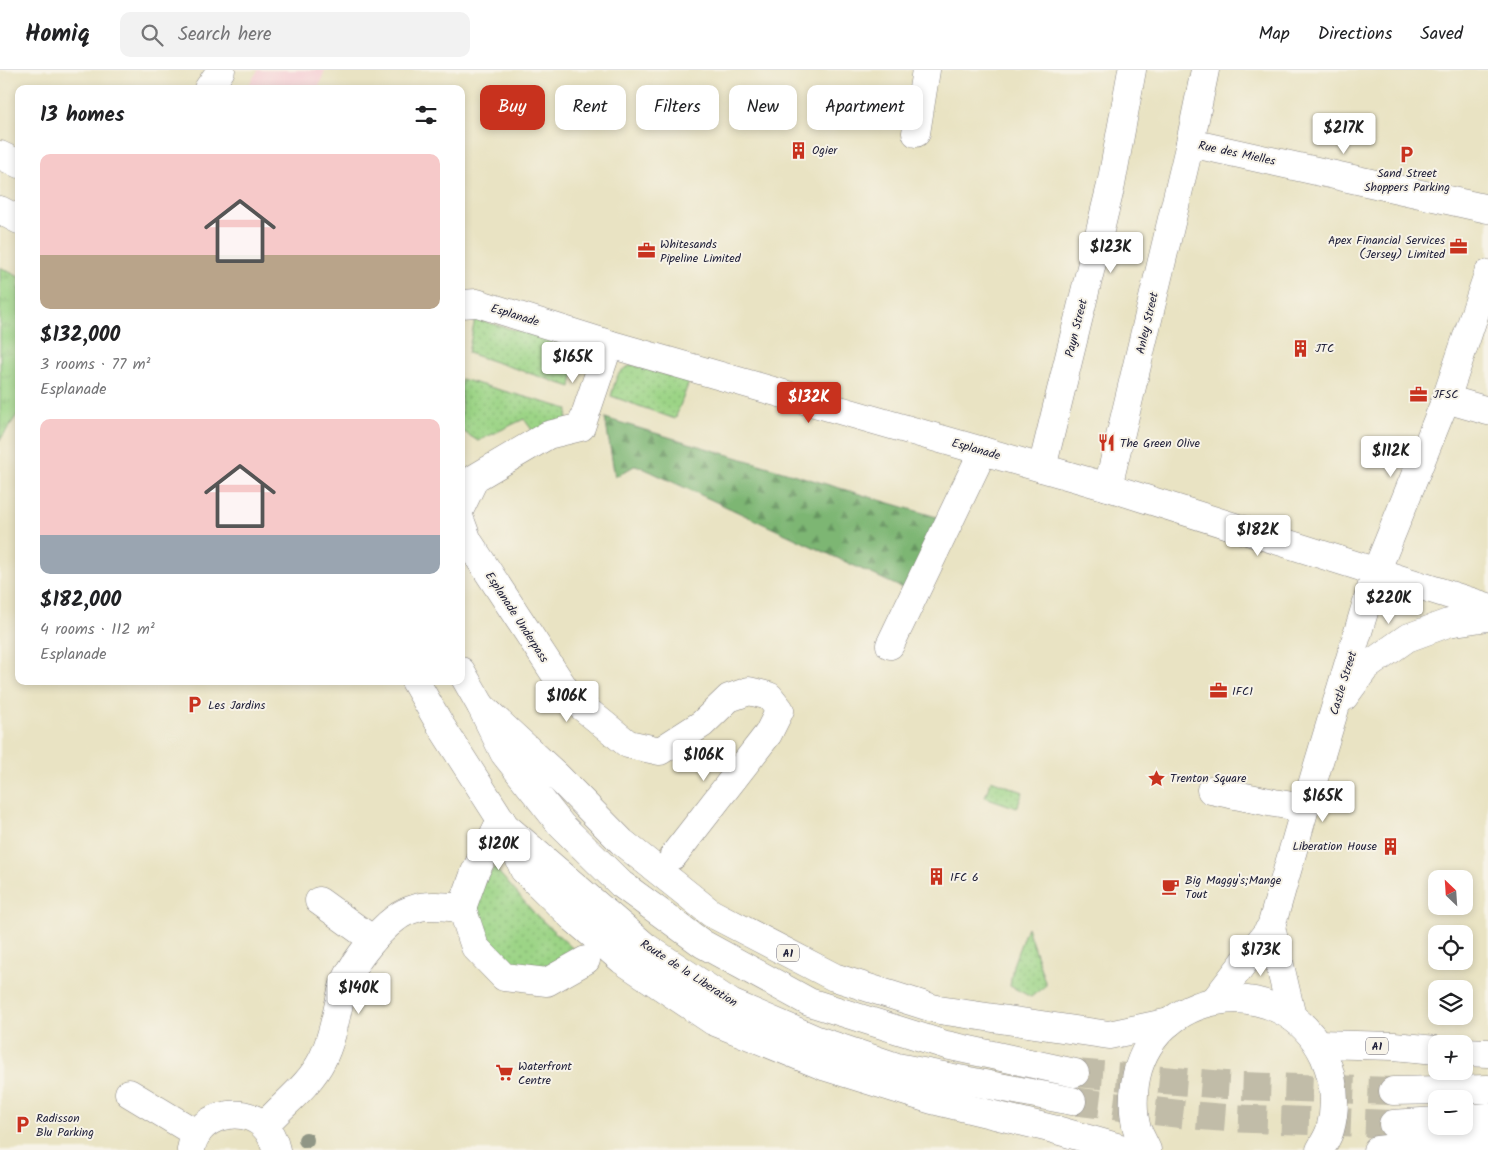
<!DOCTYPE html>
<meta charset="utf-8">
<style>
:root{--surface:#fff;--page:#f2f2f2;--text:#202124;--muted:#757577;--line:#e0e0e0;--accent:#c8321e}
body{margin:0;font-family:Kalam,sans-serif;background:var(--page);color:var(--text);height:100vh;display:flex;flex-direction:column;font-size:19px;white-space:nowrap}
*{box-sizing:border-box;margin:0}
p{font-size:16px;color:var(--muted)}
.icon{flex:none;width:28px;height:28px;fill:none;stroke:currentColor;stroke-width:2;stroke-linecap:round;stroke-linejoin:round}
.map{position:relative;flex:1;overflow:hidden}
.sheet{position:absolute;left:15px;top:15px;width:450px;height:600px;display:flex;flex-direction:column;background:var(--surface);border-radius:10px;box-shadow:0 2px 8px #0003}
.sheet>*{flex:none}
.hud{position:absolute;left:480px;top:15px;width:475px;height:45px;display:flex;gap:10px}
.needle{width:32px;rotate:335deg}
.tools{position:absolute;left:1428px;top:800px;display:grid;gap:10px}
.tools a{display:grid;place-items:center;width:45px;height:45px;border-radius:10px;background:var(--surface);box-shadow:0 2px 8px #0003;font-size:25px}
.price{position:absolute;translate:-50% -42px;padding:0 11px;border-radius:5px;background:#fff;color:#222;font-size:16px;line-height:32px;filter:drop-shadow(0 1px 2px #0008)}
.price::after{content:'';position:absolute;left:50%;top:30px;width:15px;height:11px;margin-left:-8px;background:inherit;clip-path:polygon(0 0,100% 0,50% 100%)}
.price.active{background:var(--accent);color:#fff}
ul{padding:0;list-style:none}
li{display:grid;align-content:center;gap:10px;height:265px;padding:0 25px}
li span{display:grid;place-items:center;height:155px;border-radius:10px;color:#555}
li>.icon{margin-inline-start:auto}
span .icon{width:90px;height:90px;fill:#fffc;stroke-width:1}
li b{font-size:21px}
h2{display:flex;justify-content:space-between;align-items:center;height:60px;padding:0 25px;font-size:21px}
.pill{padding:0 18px;border-radius:10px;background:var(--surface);box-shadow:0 2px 8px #0003;font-size:18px;line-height:45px}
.pill.active{background:var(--accent);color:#fff}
header{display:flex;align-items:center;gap:30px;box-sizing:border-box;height:70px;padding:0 25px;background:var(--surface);border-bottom:1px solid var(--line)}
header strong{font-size:24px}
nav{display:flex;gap:28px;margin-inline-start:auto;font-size:18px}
.search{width:350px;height:45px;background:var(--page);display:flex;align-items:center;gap:12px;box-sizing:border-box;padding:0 18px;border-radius:10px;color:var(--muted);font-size:19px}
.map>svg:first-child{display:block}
.built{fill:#f6cfd5}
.grass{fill:url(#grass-dots);stroke:#5f7b60}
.forest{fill:url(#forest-firs);stroke:#506c57}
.park{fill:url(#park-tufts);stroke:#5f7b60}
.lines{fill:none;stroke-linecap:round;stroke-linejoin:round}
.minor-tunnel{stroke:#c1bca8;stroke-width:28;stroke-dasharray:28 14;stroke-linecap:butt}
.highway-tunnel{stroke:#c1bca8;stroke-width:28;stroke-dasharray:28 14;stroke-linecap:butt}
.minor-casing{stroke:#86827f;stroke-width:29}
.major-casing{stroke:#86827f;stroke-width:29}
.highway-casing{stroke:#86827f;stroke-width:29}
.minor{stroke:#fff;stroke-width:28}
.major{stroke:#fff;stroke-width:28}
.highway{stroke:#fff;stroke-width:28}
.tree{fill:#909685}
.labels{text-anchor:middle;stroke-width:4;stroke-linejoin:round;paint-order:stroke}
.shield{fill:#f7f3e8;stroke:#62616f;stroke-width:1}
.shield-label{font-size:11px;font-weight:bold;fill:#22223b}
.poi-label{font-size:12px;fill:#22223b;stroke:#f7f3e8;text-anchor:start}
.street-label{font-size:12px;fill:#22223b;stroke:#f7f3e8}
</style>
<header>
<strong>Homiq</strong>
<div class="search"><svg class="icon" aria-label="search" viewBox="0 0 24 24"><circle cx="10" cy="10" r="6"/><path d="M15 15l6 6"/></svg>Search here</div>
<nav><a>Map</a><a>Directions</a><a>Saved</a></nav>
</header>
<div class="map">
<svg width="1488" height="1080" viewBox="0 0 1488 1080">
<defs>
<pattern id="grass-dots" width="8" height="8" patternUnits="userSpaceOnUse" patternTransform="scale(1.25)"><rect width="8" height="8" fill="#9cd486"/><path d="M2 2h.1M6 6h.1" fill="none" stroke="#86b675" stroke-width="1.8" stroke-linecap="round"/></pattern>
<pattern id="forest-firs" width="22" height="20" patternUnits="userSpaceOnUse" patternTransform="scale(1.25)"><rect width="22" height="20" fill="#7db673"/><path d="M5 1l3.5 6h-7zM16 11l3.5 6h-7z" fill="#669460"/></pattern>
<pattern id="park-tufts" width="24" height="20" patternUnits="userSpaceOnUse" patternTransform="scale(1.25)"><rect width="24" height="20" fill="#9cd486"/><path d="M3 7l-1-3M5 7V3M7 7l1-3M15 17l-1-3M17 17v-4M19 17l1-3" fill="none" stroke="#86b675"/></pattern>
</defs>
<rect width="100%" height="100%" fill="#f7f3e8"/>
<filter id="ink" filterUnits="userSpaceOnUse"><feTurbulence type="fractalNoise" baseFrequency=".02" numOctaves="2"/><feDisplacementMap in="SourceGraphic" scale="10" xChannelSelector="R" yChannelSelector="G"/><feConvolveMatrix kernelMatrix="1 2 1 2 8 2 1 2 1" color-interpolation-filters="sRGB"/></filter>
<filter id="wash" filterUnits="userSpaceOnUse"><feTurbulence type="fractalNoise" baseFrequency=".0096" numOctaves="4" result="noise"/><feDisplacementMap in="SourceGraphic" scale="20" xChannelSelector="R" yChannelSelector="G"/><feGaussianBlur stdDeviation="1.12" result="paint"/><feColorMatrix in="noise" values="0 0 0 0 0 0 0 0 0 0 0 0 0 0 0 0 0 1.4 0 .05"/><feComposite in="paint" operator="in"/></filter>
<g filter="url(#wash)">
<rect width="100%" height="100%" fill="#e9e3c3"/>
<path class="built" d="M258,0h67l-7,19h-72z"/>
<g class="grass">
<path d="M475,249l90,25c2,1 6,2 8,4 6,6 -1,31 -2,39l-103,-34z"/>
<path d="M633,295l56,17 -14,37 -64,-23c5,-15 4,-26 22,-31z"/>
<path d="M461,309l107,30 -2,16 -31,9 -11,-15 -46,22 -17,-11z"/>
<path d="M991,710l32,12 -6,16 -32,-11z"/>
<path d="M494,797l41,47 45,41 -35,19 -54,-15 -18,-50 5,-18z"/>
<path d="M1027,857l19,58 -15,12 -21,-11 3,-21z"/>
</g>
<path class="forest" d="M605,348l345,103 -44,70 -6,-4 -264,-122 -21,12z"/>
<path class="park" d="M0,197l19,10v135l-19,28z"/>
</g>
<g filter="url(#ink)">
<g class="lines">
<path class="minor-tunnel" d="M603,870l71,-85"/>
<g class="highway-tunnel">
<path d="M1075,1003l164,13 154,5"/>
<path d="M1072,1031l116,14 39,3 166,6"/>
</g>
<defs>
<g id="minor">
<path d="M916,63l10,-63"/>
<path d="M1446,329l42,12"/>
<path d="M1042,398l69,-283 21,-115"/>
<path d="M1108,417l82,-344"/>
<path d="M461,437l14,-29 73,-43 33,-8 28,-83"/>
<path d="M461,452l7,19 102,156 58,47 32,7 42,-27 27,-26 20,-7 20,5 11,14 -12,24 -94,121"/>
<path d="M890,575l93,-194"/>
<path d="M1211,720l63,13 31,5"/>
<path d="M319,831l54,39"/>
<path d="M462,838l13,39 29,30 43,5 39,-22"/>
<path d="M462,838l13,-36 26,-52"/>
<path d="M129,1023l68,41"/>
<path d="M264,1056c19,-22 45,-40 58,-66 11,-22 14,-46 20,-69 6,-23 35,-59 54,-73 5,-4 14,-8 21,-10 9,-4 34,-1 45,0"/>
<path d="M191,1080c4,-34 50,-47 73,-24 7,7 10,15 12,24"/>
</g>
<g id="major">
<path d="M1205,0l-15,73 298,66"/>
<path d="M208,19l13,-19"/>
<path d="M461,234l16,-1 132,41 499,143 380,120"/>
<path d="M1344,627l22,-30 41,-29 41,-15 40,-6"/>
<path d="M1271,857l21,90"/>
<path d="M1215,930l56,-73 34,-119 71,-236 70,-173 42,-125"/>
</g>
<g id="highway">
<path d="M0,85l19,9"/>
<path d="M0,140l19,10"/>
<path d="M461,601l20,35 23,47 57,72 60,59 82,60 106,58 137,43 129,28"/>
<path d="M415,611l26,45 64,100 141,121 85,56 86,37 80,27 175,34"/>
<path d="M481,636l76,70 65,66 89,71 123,64 105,33 170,25 61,-13"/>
<path d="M509,764l15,36 48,47 50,43 91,61 113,46 106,33 121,29 74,21"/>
<path d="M1318,974l76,2 42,4"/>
<path d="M1464,982l24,1"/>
<path d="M1393,1021l95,-2"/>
<path d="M1464,1049l24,-2"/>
<path d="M1393,1054l43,-3"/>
<path d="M1147,1080c-3,-7 -7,-14 -10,-21 -4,-14 -4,-30 -2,-45 14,-96 147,-117 189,-28 10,23 13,49 6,74 -2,7 -7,14 -10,20"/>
<path d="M1377,1080l36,-4 75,-4"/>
</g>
</defs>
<use href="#minor" class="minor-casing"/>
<use href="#major" class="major-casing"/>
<use href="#highway" class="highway-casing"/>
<use href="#minor" class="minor"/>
<use href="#major" class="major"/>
<use href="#highway" class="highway"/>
</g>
<circle class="tree" cx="306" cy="1070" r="8"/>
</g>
<defs>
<symbol id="building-bare" viewBox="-9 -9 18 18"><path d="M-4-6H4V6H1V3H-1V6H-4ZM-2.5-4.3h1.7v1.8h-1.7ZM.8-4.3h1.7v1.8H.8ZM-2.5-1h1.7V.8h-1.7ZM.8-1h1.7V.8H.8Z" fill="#c8321e" stroke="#f7f3e8" stroke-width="2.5" paint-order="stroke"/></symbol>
<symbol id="parking-bare" viewBox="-9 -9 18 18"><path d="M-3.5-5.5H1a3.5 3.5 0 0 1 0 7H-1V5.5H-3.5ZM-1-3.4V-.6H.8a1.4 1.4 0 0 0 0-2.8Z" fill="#c8321e" stroke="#f7f3e8" stroke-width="2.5" paint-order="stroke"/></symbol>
<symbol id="office-bare" viewBox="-9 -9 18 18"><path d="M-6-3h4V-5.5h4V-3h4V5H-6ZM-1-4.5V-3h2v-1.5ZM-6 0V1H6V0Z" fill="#c8321e" stroke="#f7f3e8" stroke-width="2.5" paint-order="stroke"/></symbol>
<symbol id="restaurant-bare" viewBox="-9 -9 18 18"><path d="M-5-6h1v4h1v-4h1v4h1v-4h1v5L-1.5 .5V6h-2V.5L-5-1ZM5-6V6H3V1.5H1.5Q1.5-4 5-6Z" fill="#c8321e" stroke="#f7f3e8" stroke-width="2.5" paint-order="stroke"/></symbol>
<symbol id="sight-bare" viewBox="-9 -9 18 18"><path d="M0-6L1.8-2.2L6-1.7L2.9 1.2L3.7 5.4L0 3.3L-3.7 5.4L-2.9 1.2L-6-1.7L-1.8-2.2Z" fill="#c8321e" stroke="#f7f3e8" stroke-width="2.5" paint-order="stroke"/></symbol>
<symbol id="cafe-bare" viewBox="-9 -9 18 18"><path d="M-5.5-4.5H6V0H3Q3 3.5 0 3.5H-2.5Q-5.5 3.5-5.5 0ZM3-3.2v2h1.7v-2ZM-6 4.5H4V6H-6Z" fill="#c8321e" stroke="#f7f3e8" stroke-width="2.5" paint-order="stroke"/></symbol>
<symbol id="supermarket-bare" viewBox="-9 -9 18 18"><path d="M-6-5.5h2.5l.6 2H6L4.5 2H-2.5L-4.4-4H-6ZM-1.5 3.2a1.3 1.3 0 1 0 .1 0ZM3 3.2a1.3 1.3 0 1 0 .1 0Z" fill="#c8321e" stroke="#f7f3e8" stroke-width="2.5" paint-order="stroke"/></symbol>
</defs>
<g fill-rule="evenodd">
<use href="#building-bare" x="786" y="68" width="25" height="25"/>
<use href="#parking-bare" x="1394" y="72" width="25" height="25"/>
<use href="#office-bare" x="1446" y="164" width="25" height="25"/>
<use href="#office-bare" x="634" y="168" width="25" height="25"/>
<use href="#building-bare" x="1288" y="266" width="25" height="25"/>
<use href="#office-bare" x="1406" y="312" width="25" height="25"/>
<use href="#restaurant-bare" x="1094" y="360" width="25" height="25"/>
<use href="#office-bare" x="1206" y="608" width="25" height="25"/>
<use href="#parking-bare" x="182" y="622" width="25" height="25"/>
<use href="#sight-bare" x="1144" y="696" width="25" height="25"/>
<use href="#building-bare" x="1378" y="764" width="25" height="25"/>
<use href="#building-bare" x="924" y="794" width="25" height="25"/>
<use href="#cafe-bare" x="1158" y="804" width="25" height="25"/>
<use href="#supermarket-bare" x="492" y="990" width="25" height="25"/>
<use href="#parking-bare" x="10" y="1042" width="25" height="25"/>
</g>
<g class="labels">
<g class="shield">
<rect x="777" y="874.5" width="22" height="17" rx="4"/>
<rect x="1366" y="967.5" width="22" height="17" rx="4"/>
</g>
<g class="shield-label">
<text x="788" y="887">A1</text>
<text x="1377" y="980">A1</text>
</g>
<g class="poi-label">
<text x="812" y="84">Ogier</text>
<text x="1407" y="107" text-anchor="middle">Sand Street<tspan x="1407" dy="14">Shoppers Parking</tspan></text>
<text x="1445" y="174" text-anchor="end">Apex Financial Services<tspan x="1445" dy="14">(Jersey) Limited</tspan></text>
<text x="660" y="178">Whitesands<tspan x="660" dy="14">Pipeline Limited</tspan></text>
<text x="1315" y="282">JTC</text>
<text x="1433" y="328">JFSC</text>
<text x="1120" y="377">The Green Olive</text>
<text x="1232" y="625">IFC1</text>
<text x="208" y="639">Les Jardins</text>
<text x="1170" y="712">Trenton Square</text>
<text x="1377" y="780" text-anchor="end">Liberation House</text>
<text x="950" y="811">IFC 6</text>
<text x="1185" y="814">Big Maggy's;Mange<tspan x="1185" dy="14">Tout</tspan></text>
<text x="518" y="1000">Waterfront<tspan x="518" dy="14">Centre</tspan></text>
<text x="36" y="1052">Radisson<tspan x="36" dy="14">Blu Parking</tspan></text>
</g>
<g class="street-label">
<text transform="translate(1237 83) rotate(12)" y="4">Rue des Mielles</text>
<text transform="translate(515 245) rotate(17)" y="4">Esplanade</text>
<text transform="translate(1147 253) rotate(-77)" y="4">Anley Street</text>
<text transform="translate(1076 258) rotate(-76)" y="4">Payn Street</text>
<text transform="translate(976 379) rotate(16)" y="4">Esplanade</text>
<text transform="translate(517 547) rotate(57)" y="4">Esplanade Underpass</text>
<text transform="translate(1343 613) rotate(-73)" y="4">Castle Street</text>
<text transform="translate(689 903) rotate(33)" y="4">Route de la Liberation</text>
</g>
</g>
</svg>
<div class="tools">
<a><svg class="needle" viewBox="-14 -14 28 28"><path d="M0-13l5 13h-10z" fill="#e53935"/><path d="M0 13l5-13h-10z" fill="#757577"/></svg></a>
<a><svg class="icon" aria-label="locate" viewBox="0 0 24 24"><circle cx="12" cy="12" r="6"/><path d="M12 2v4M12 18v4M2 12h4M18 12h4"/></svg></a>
<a><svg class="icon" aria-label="layers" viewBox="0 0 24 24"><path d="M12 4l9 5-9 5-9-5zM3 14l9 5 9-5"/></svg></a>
<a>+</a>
<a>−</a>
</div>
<b class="price" style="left:1344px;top:85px">$217K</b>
<b class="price" style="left:1111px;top:204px">$123K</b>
<b class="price" style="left:573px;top:314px">$165K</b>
<b class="price active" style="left:809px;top:354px">$132K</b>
<b class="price" style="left:1391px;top:408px">$112K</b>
<b class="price" style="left:1258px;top:487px">$182K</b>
<b class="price" style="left:1389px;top:555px">$220K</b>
<b class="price" style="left:567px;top:653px">$106K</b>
<b class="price" style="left:704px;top:712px">$106K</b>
<b class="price" style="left:1323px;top:753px">$165K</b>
<b class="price" style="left:499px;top:801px">$120K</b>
<b class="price" style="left:1261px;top:907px">$173K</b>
<b class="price" style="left:359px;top:945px">$140K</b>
<div class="hud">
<a class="pill active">Buy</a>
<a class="pill">Rent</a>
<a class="pill">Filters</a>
<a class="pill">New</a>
<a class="pill">Apartment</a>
</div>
<section class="sheet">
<h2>13 homes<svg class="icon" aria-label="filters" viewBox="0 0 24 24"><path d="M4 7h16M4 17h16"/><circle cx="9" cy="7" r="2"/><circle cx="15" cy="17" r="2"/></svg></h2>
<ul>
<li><span style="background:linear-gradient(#f6c9c9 65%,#b9a48a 0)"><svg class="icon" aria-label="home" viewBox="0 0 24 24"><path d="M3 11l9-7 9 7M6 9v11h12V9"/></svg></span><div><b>$132,000</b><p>3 rooms · 77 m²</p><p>Esplanade</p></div></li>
<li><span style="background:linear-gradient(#f6c9c9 75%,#9aa5b1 0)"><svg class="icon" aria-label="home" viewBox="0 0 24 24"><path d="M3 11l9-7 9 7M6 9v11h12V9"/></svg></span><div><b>$182,000</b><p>4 rooms · 112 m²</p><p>Esplanade</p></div></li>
</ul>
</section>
</div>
